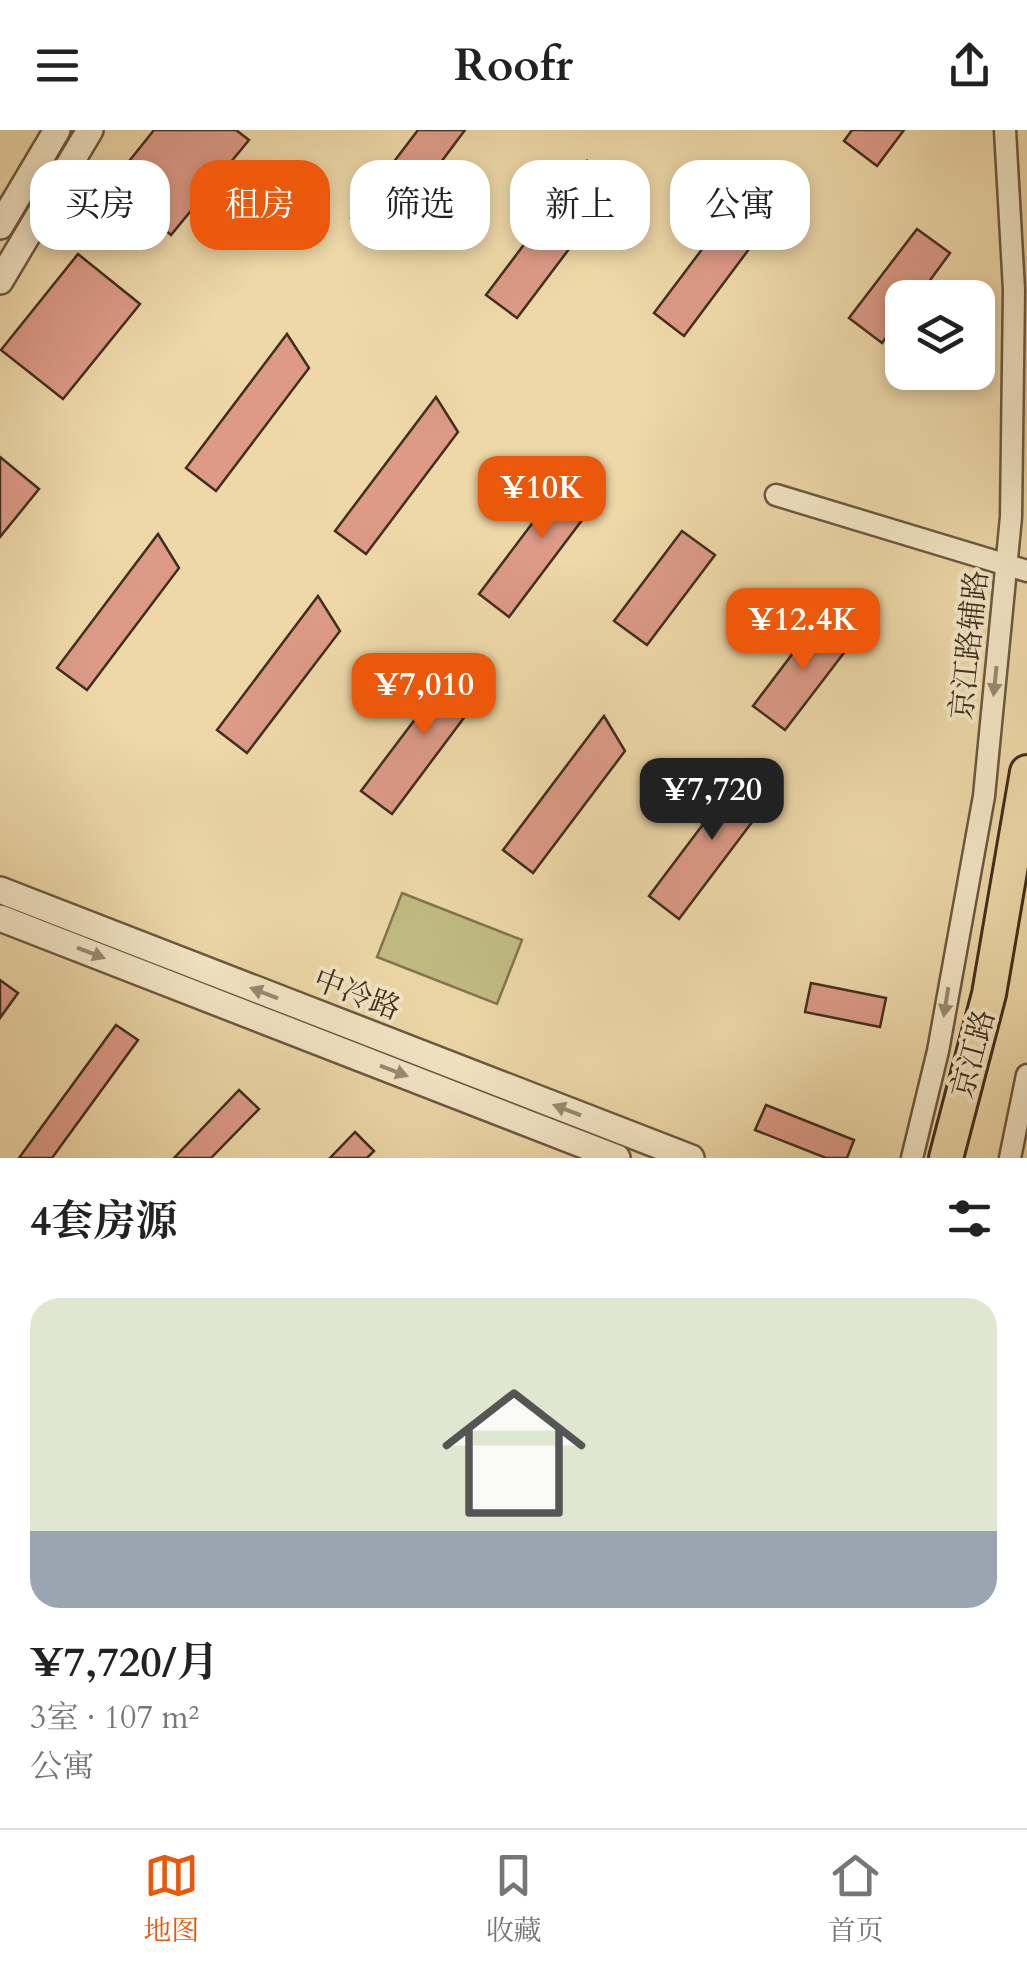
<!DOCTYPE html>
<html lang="zh">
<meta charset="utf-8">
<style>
:root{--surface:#fff;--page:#f2f2f2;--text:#222;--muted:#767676;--line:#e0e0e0;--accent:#ea580c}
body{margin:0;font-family:Cardo,"Noto Serif SC",serif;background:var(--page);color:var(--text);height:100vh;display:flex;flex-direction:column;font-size:38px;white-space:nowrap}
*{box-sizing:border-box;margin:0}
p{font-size:32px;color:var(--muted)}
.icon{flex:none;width:55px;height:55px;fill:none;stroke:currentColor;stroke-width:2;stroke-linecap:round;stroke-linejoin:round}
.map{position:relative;height:1028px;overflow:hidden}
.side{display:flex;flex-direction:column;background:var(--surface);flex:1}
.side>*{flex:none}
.guide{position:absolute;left:30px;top:30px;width:968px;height:90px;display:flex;gap:20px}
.fabs{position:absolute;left:885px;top:150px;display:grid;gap:20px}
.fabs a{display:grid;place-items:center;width:110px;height:110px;border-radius:20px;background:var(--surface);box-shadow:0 5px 15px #0003;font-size:50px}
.price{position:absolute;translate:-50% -85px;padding:0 22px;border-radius:20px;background:var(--accent);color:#fff;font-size:32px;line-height:65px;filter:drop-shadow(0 2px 5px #0008)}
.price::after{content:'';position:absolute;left:50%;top:60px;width:30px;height:22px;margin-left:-15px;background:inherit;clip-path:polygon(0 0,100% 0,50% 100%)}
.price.selected{background:#222;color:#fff}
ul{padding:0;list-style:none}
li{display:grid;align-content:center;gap:20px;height:530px;padding:0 30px}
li+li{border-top:2px solid var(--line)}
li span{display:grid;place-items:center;height:310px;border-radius:30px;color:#555}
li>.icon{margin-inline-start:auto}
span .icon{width:180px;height:180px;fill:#fffc;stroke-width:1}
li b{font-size:42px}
h2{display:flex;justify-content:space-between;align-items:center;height:120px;padding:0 30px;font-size:42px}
.chip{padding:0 35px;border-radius:30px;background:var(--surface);box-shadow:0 5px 15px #0003;font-size:35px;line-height:90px}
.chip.selected{background:var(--accent);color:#fff}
header{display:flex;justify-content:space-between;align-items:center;height:130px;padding:0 30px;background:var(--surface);font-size:45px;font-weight:600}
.dock{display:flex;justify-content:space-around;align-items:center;height:140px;border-top:2px solid var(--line);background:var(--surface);font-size:28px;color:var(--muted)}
.dock a{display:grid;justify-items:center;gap:5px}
.dock .selected{color:var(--accent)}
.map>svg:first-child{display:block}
.green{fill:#c1bc82;stroke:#81754f;stroke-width:2.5}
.building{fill:#dc9a87;stroke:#412e1c;stroke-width:2.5}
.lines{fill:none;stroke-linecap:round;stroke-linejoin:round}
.minor-casing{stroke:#6c583f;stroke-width:25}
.tertiary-casing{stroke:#6c583f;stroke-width:30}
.primary-casing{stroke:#412e1c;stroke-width:38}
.minor{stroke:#f4e6c6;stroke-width:20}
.tertiary{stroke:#f4e6c6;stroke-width:25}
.primary{stroke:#eed8a8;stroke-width:32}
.oneway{fill:#9a8a71}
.labels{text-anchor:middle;stroke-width:8;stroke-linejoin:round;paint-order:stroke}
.street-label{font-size:30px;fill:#412e1c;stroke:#f4e6c6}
</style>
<header><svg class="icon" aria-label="menu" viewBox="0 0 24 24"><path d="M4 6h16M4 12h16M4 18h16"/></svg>Roofr<svg class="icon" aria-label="share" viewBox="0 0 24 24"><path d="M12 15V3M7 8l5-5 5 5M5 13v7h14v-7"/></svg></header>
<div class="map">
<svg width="1027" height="1028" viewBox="0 0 1027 1028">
<rect width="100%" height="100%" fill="#eed8a8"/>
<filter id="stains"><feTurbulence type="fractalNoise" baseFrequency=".002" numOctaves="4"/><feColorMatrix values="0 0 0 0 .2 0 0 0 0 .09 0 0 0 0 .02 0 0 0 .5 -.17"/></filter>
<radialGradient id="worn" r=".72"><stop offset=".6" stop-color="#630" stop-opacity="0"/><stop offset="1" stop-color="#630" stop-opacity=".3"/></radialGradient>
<path class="green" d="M402,763l120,47 -25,64 -120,-47z"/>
<g class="building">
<path d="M154,0h82l13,10 -78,95 -61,-50z"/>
<path d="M418,0h47l-83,111 -31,-23z"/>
<path d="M852,0h52l-27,36 -33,-25z"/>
<path d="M587,31l22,35 -92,122 -31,-23z"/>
<path d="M755,49l21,34 -92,123 -30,-23z"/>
<path d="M917,99l33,24 -33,45h-15v18l-20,27 -33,-25z"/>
<path d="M78,124l62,50 -77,95 -62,-49z"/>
<path d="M287,204l22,34 -93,123 -30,-23z"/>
<path d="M436,267l22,35 -92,122 -31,-23z"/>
<path d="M0,327l39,32 -39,48z"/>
<path d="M580,330l21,35 -92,122 -30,-23z"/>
<path d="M682,401l33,24 -68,90 -33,-24z"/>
<path d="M158,404l21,34 -92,122 -30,-22z"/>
<path d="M318,466l22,35 -93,122 -30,-23z"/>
<path d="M821,486l32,25 -68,89 -32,-24z"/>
<path d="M462,527l22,34 -92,123 -31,-23z"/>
<path d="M604,586l21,35 -92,122 -30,-23z"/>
<path d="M750,632l21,35 -92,122 -30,-23z"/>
<path d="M0,850l18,13 -18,25z"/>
<path d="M811,853l75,15 -6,29 -75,-15z"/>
<path d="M116,895l22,15 -86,118h-33z"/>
<path d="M239,960l20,19 -48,49h-37z"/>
<path d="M766,975l88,35 -7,18h-21l-71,-28z"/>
<path d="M355,1002l19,19 -7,7h-37z"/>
</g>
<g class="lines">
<defs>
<g id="minor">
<path d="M776,365l251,76"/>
<path d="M912,1028l26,-107 46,-255 27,-279 3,-227 -9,-160"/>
<path d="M1010,1028l17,-83"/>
</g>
<g id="tertiary">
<path d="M0,96l57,-96"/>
<path d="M0,151l90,-151"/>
<path d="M0,760l691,268"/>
<path d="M0,788l617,240"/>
</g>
<path id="primary" d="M946,1028l43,-164 38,-222"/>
</defs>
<use href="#minor" class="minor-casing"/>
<use href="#tertiary" class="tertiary-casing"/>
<use href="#primary" class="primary-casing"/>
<use href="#minor" class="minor"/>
<use href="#tertiary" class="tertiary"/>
<use href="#primary" class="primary"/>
</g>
<defs><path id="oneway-solid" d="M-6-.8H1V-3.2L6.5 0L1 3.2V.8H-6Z" transform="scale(2.5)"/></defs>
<g class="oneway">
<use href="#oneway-solid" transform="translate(995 551) rotate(96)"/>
<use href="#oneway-solid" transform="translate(91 823) rotate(21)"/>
<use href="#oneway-solid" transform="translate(264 863) rotate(-159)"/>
<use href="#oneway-solid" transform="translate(946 872) rotate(99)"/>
<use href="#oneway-solid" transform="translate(394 941) rotate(21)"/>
<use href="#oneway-solid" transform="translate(567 980) rotate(-159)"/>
</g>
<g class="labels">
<g class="street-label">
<text transform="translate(969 515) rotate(-84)" y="10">京江路辅路</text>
<text transform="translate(357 864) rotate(21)" y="10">中冷路</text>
<text transform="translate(973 924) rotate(-75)" y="10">京江路</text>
</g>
</g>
<rect width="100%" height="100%" filter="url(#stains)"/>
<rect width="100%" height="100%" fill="url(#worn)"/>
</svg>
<div class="fabs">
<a><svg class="icon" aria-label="layers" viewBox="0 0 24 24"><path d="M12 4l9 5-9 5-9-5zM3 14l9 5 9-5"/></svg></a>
</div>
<b class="price" style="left:542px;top:411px">¥10K</b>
<b class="price" style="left:803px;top:543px">¥12.4K</b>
<b class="price" style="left:424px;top:608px">¥7,010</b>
<b class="price selected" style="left:712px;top:713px">¥7,720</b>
<div class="guide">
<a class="chip">买房</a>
<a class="chip selected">租房</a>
<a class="chip">筛选</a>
<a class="chip">新上</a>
<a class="chip">公寓</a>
</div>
</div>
<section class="side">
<h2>4套房源<svg class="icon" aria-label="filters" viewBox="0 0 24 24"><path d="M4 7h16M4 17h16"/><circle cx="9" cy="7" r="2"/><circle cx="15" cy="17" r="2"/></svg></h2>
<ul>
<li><span style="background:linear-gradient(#dfe7d0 75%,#9aa5b1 0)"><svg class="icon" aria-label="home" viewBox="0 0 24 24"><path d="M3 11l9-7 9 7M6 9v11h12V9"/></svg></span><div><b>¥7,720/月</b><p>3室 · 107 m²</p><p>公寓</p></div></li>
</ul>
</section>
<nav class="dock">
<a class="selected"><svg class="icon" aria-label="map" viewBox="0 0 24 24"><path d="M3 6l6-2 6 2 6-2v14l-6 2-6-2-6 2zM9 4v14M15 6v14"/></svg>地图</a>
<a><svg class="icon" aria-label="saved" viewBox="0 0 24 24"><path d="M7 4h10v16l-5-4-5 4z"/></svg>收藏</a>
<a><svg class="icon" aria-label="home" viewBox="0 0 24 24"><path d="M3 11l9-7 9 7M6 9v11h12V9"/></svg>首页</a>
</nav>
